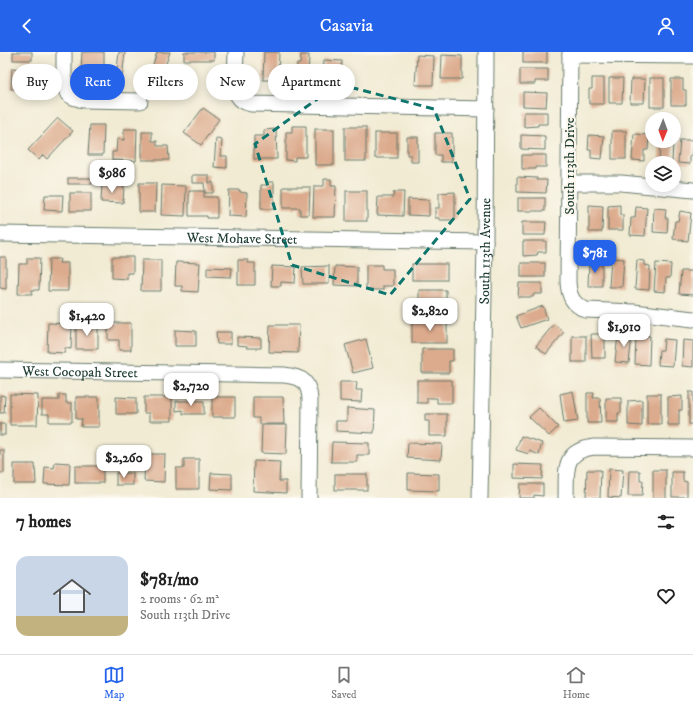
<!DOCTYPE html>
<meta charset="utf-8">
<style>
:root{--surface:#fff;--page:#f2f2f2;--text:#222;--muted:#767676;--line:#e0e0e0;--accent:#2563eb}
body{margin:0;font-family:"IM FELL DW Pica",serif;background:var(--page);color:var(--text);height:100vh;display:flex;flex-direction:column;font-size:15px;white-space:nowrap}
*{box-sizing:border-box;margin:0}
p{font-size:13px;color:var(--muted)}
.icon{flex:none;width:22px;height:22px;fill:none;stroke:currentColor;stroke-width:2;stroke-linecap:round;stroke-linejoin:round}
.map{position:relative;height:446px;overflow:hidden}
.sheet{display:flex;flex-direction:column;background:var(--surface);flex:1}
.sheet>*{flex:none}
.hud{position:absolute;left:12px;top:12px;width:400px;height:36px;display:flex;gap:8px}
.needle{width:26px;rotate:181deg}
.controls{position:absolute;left:645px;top:60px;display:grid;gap:8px}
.controls a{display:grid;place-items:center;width:36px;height:36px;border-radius:50%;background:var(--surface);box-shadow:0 2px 10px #0003;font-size:20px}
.price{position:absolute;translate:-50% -34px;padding:0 9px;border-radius:8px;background:#fff;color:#222;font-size:13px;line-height:26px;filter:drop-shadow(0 1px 2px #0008)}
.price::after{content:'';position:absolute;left:50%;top:24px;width:12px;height:9px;margin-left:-6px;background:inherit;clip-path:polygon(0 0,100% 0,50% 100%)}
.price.active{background:var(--accent);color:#fff}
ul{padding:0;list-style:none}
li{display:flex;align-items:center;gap:12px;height:100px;padding:0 16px}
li+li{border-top:1px solid var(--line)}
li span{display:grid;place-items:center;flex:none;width:112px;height:80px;border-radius:12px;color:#555}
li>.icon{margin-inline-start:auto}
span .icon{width:48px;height:48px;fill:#fffc;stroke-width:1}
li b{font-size:17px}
h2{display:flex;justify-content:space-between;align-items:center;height:48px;padding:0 16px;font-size:17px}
.tag{padding:0 14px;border-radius:18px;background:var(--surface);box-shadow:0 2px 10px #0003;font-size:14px;line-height:36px}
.tag.active{background:var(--accent);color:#fff}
header{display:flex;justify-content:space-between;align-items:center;height:52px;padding:0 16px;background:var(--accent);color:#fff;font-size:18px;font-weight:600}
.tab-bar{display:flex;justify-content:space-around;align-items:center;height:56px;border-top:1px solid var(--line);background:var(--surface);font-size:11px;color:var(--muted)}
.tab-bar a{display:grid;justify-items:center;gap:2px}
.tab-bar .active{color:var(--accent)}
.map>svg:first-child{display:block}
.building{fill:#dcaa8c}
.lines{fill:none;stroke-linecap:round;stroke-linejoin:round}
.minor-casing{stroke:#687a6c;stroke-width:17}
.minor{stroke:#fff;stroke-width:15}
.marked{fill:none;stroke:#0f766e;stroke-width:3;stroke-dasharray:8 5;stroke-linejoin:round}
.labels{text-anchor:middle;stroke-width:4;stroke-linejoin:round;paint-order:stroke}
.street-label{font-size:14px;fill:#1f3d34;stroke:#fbf7ec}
</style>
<header><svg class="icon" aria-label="back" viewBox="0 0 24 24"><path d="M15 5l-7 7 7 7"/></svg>Casavia<svg class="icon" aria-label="person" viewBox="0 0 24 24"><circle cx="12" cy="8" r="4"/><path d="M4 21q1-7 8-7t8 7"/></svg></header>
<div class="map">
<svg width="693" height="446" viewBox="0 0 693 446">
<rect width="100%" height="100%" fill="#fbf7ec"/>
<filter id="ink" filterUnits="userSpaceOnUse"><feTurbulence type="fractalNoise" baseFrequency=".025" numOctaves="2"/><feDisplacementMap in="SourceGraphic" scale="8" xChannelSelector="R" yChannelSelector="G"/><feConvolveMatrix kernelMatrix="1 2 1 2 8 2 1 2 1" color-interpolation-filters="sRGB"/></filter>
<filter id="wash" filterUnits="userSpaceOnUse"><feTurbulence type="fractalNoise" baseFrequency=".012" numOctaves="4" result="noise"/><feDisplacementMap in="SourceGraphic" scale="16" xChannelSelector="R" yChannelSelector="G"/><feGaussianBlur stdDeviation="0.9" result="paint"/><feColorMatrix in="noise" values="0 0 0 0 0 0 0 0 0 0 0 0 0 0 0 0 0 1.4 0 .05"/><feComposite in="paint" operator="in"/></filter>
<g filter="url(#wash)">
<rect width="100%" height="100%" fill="#f1ebd3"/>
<g id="blocks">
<g class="building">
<rect x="13" y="0" width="19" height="8"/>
<path d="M82,0h22v28l-13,-1v-7l-10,-1z"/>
<path d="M119,0h6l-3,27 -6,-1z"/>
<path d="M157,0h13l-9,26 -11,-4z"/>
<rect x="184" y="0" width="30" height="8"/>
<path d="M264,0h15l-1,28h-15z"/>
<rect x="523" y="0" width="24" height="11"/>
<path d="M301,3h8l-1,25h-12l1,-16h3z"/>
<path d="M417,3l17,1 -1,29h-18z"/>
<path d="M442,3l20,1v23h-21z"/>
<path d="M324,8l18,1 -1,19 -18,-1z"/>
<path d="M12,16l27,2v10l-16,-1v10h-12z"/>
<path d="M520,17h28v12h-13v3h-15z"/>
<path d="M592,26h12v26h-15v-15h3z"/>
<path d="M609,26h14l-1,25h-13z"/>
<rect x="650" y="26" width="14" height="29"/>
<path d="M631,27h14l-1,24h-14z"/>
<path d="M671,27h12v11h3v15h-15z"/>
<path d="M523,40l24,1 -1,14 -23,-1z"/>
<path d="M203,56l16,11 -18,26 -17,-12z"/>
<path d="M524,60h23v12h-9v2l-14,1z"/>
<path d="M58,66l15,13 -26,28 -4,-4 -4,5 -11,-10z"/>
<path d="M90,73h14l-1,30h-15z"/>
<path d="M292,74h14v31h-11v4l-9,-1v-28h6z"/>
<rect x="345" y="75" width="21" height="34"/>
<path d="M124,77h13l-1,32 -24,-1v-8h4l1,-13 7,1z"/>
<path d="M276,77l1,30h-23v-23h10v-6z"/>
<rect x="315" y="77" width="19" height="36"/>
<rect x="612" y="79" width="14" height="28"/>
<path d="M142,80h10v9h5v5h11l1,14h-27z"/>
<rect x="375" y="81" width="22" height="25"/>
<path d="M435,81h17v29h-11v-7h-6z"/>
<path d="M634,82l15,1 -1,15h-4v11l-12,-1z"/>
<path d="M521,83l24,1v14l-24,-1z"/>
<path d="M589,83l15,1 -2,23 -11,-1v-8h-3z"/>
<path d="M407,85h11v25h-7v-7h-4z"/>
<path d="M216,86l6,1 -1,17h6v12l-13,-1z"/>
<path d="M680,88h13v15h-3v9l-12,-1z"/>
<path d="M660,89h13l-1,22 -13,-1z"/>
<path d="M522,103h24v12h-10v2h-14z"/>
<path d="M192,123h17v8l4,-1v11h-8l-1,-10h-12z"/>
<path d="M517,125l20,1v2h10l-1,13 -29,-1z"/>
<rect x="68" y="126" width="24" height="6"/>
<path d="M324,127h7v7h5l-1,31h-22l1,-31h10z"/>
<path d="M268,130h6v27h-13v-24h7z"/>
<path d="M139,131h17l-1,29h-16z"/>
<path d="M102,132l22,1 -1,18 -22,-1z"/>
<path d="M162,133l24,1 -1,30 -24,-1z"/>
<path d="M283,135h27l-1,28h-9v-7h-17z"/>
<path d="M229,138h11v2l7,1 -1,24 -18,-1z"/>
<path d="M189,139h15v6h13v21h-10v-2h-18z"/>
<rect x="346" y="139" width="21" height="30"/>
<path d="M394,140h10l-1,24 -26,-1 1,-18h15z"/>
<path d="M455,140v28h-16v-2h-4v-10h4v-15z"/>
<rect x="70" y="141" width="21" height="18"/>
<path d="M45,143h18l-1,16 -18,-1z"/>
<rect x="518" y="146" width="27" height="13"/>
<path d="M408,147l21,1v16l-21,-1z"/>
<path d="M589,153l14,1 -1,26h-13z"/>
<path d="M620,153v10h3v15h-15v-24z"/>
<path d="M636,155l11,1 -2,28 -15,-1 1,-17h4z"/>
<path d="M654,156l12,1 -1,9h3l-1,15 -14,-1z"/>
<path d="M680,159l11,2 -3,28 -15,-2 2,-18h3z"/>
<path d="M522,170h24l-1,13h-23z"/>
<path d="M523,189h23v11h-8l-1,3 -14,1z"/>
<path d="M0,205h6v32l-6,-1z"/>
<path d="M112,205h21v16h-6v6l-15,-1z"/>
<path d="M27,206h13l-1,32h-7v4h-14l1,-30h8z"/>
<path d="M611,206l13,1 -2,28h-13z"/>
<path d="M49,207h11l-1,4h9v28h-20z"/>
<path d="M142,208h19v31h-20z"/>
<path d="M238,208h10v3h7v22h-17z"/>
<path d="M637,208l7,1v4l6,1 -1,24 -14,-1z"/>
<path d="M176,210l24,1 -2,29 -16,-1v-5h-7z"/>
<path d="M589,210l13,1v23h-14z"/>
<rect x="521" y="211" width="24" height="14"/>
<path d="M656,211l15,1 -1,14h-4l-1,14 -11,-1z"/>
<rect x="412" y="212" width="35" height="16"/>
<path d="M366,213h16v4h11v17h-10v4h-17z"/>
<path d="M272,214l24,1 -1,16 -14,-1v4h-10z"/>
<path d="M329,214v18h-26l-1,-17z"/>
<path d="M335,214l22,1v19l-23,-1z"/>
<path d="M207,215l25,1 -1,9 -24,-1z"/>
<path d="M681,219h12v24l-14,-1z"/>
<path d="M519,231h23v11h-8l-1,3h-15z"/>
<path d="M419,238h27v9h5v11h-32z"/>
<path d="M543,254l4,13 -26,9 -5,-12z"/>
<rect x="412" y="268" width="35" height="23"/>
<path d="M48,271l24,1 -1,25 -6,-1v5l-18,-1z"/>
<path d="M108,271h23v27h-12v-10h-11z"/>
<path d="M76,272l22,1v24h-22z"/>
<path d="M554,272l10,8 -18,22 -10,-8z"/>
<path d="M270,273h29l-1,28 -29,-1z"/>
<path d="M175,278l21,1v15h-21z"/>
<path d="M216,280h15v12h-14z"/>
<path d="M591,282h14v24h-13z"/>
<path d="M618,282l14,1 -3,28 -14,-1z"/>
<path d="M636,283l14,1 -1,29 -14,-1z"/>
<rect x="572" y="284" width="14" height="26"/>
<path d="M237,285l24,1v10h-14v-2l-10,-1z"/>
<path d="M366,287l7,29 -20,5 -8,-28z"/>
<path d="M664,287l11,1 -2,26 -15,-1 1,-15h4z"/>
<path d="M683,288l10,1v26l-11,-1z"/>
<path d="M422,297h31v12h-4v12h-27z"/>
<path d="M417,328h35v23h-15v-5h-10v5h-10z"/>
<path d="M340,330h17l-1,8h6l-1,12 -21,-1z"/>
<path d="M573,339l5,30 -14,2 -4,-29z"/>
<rect x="689" y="340" width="4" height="32"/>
<path d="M587,341h7l-1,5h7l1,25h-14z"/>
<path d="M10,342l28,1 -1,30h-27z"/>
<rect x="647" y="342" width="14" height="30"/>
<path d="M0,343l5,1 -1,17h-4z"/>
<path d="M59,343h7v8h6v19h-23v-8h-7v-14h17z"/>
<path d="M682,344v14h-3v15h-11v-28z"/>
<path d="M76,345h23v30h-18l1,-8h-6z"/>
<path d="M116,345l20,1v16h-20z"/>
<path d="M144,345h28v24h-23v-8h-5z"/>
<rect x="212" y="345" width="23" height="20"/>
<path d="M253,345h30l1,27h-25v-6h-6z"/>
<path d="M606,346h15v15h-3v9h-12z"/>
<path d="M642,348v26l-14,-1v-24z"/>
<path d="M176,349h28v13h-21v-4l-7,1z"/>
<path d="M347,356l28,2 -1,23 -38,-2v-10h11z"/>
<path d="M539,356l19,19 -9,9 -20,-19z"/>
<path d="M425,362h22v22h-18v-15h-4z"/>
<rect x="0" y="372" width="5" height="11"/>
<path d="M262,373h25l-1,29 -25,-1z"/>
<path d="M521,384l21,7 -3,12 -9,-4 -1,3 -13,-4z"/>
<path d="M332,390l37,1v12h-12v7h-26z"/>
<path d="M408,391l34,1 -1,16 -34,-2z"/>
<rect x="0" y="398" width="4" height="23"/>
<path d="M145,402h20l-1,28 -20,-1z"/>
<path d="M184,407h15v30h-23v-21h8z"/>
<path d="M254,409l26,1 -1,19h7v12l-33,-2z"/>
<path d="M55,410l15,1 -1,22 -25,-1 1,-17 9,1z"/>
<path d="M14,412h21l1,20h-22z"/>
<path d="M514,412l29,1 -1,14 -28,-1z"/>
<rect x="75" y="414" width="28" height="17"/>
<path d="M609,417l14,1 -2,28 -13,-1z"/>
<path d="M587,418h14l-1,28h-14z"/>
<rect x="653" y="418" width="13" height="28"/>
<path d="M629,419h11v10h3l-1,15h-14z"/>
<path d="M672,420h11v9l4,1v15h-15z"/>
<rect x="116" y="421" width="17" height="12"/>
<path d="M211,421l21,1v16l-22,-1z"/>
<path d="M408,421l31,1v17l-31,-1z"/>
<rect x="335" y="422" width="32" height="16"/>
<path d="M520,432h23v12l-9,-1v3h-15z"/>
</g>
</g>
</g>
<g filter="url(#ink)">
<use href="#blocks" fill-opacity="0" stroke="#687a6c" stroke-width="1"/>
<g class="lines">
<defs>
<g id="minor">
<path d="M64,0v33l4,9 5,3 10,3 57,1"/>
<path d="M236,0c0,11 -3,35 2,44 3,5 8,7 13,8l235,5"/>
<path d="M570,0l-2,230c1,14 4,22 18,28l48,2 59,7"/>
<path d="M570,3l123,1"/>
<path d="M569,131h52l72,7"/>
<path id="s1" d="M0,182l485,8"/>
<path id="s2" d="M0,318l284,5c18,2 25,6 26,25l-1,98"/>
<path id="s3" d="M480,446l5,-256 1,-190"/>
<path d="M566,446c1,-26 -5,-47 28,-51l99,1"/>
</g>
</defs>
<use href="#minor" class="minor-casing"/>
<use href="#minor" class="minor"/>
</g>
</g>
<path class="marked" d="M338,32l96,25 36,90 -80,96 -98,-30 -37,-121z"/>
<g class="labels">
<g class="street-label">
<text transform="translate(569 114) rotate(-90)" y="5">South 113th Drive</text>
<text dy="5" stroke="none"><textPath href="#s1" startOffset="242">West Mohave Street</textPath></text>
<text dy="5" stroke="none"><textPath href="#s3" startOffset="247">South 113th Avenue</textPath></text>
<text dy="5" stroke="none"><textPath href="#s2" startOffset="80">West Cocopah Street</textPath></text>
</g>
</g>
</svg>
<div class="controls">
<a><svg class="needle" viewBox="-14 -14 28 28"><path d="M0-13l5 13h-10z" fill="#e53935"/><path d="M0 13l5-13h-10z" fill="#767676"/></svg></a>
<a><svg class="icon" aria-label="layers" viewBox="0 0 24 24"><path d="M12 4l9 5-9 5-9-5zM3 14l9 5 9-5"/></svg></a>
</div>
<b class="price" style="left:112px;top:142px">$986</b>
<b class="price active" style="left:595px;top:222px">$781</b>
<b class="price" style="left:430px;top:280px">$2,820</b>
<b class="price" style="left:87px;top:285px">$1,420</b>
<b class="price" style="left:624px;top:296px">$1,910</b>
<b class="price" style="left:191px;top:355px">$2,720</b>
<b class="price" style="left:124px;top:427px">$2,260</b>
<div class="hud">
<a class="tag">Buy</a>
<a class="tag active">Rent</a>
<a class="tag">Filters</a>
<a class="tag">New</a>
<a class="tag">Apartment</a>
</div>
</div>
<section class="sheet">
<h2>7 homes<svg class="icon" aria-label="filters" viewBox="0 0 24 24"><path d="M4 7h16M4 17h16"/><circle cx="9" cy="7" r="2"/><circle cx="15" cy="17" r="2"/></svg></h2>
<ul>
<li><span style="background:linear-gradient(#c9d6e8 75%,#c2b280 0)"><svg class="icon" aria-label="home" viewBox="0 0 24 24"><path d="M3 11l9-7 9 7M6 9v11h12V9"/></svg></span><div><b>$781/mo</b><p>2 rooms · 62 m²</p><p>South 113th Drive</p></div><svg class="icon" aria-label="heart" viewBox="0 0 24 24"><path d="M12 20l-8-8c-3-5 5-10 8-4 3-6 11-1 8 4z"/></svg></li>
</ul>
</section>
<nav class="tab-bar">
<a class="active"><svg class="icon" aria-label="map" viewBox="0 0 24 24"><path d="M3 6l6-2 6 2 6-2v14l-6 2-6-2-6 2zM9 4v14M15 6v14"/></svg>Map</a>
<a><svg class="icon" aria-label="saved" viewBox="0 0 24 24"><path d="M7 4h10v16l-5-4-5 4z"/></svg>Saved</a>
<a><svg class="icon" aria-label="home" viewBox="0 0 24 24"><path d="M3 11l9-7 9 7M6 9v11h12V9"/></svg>Home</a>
</nav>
